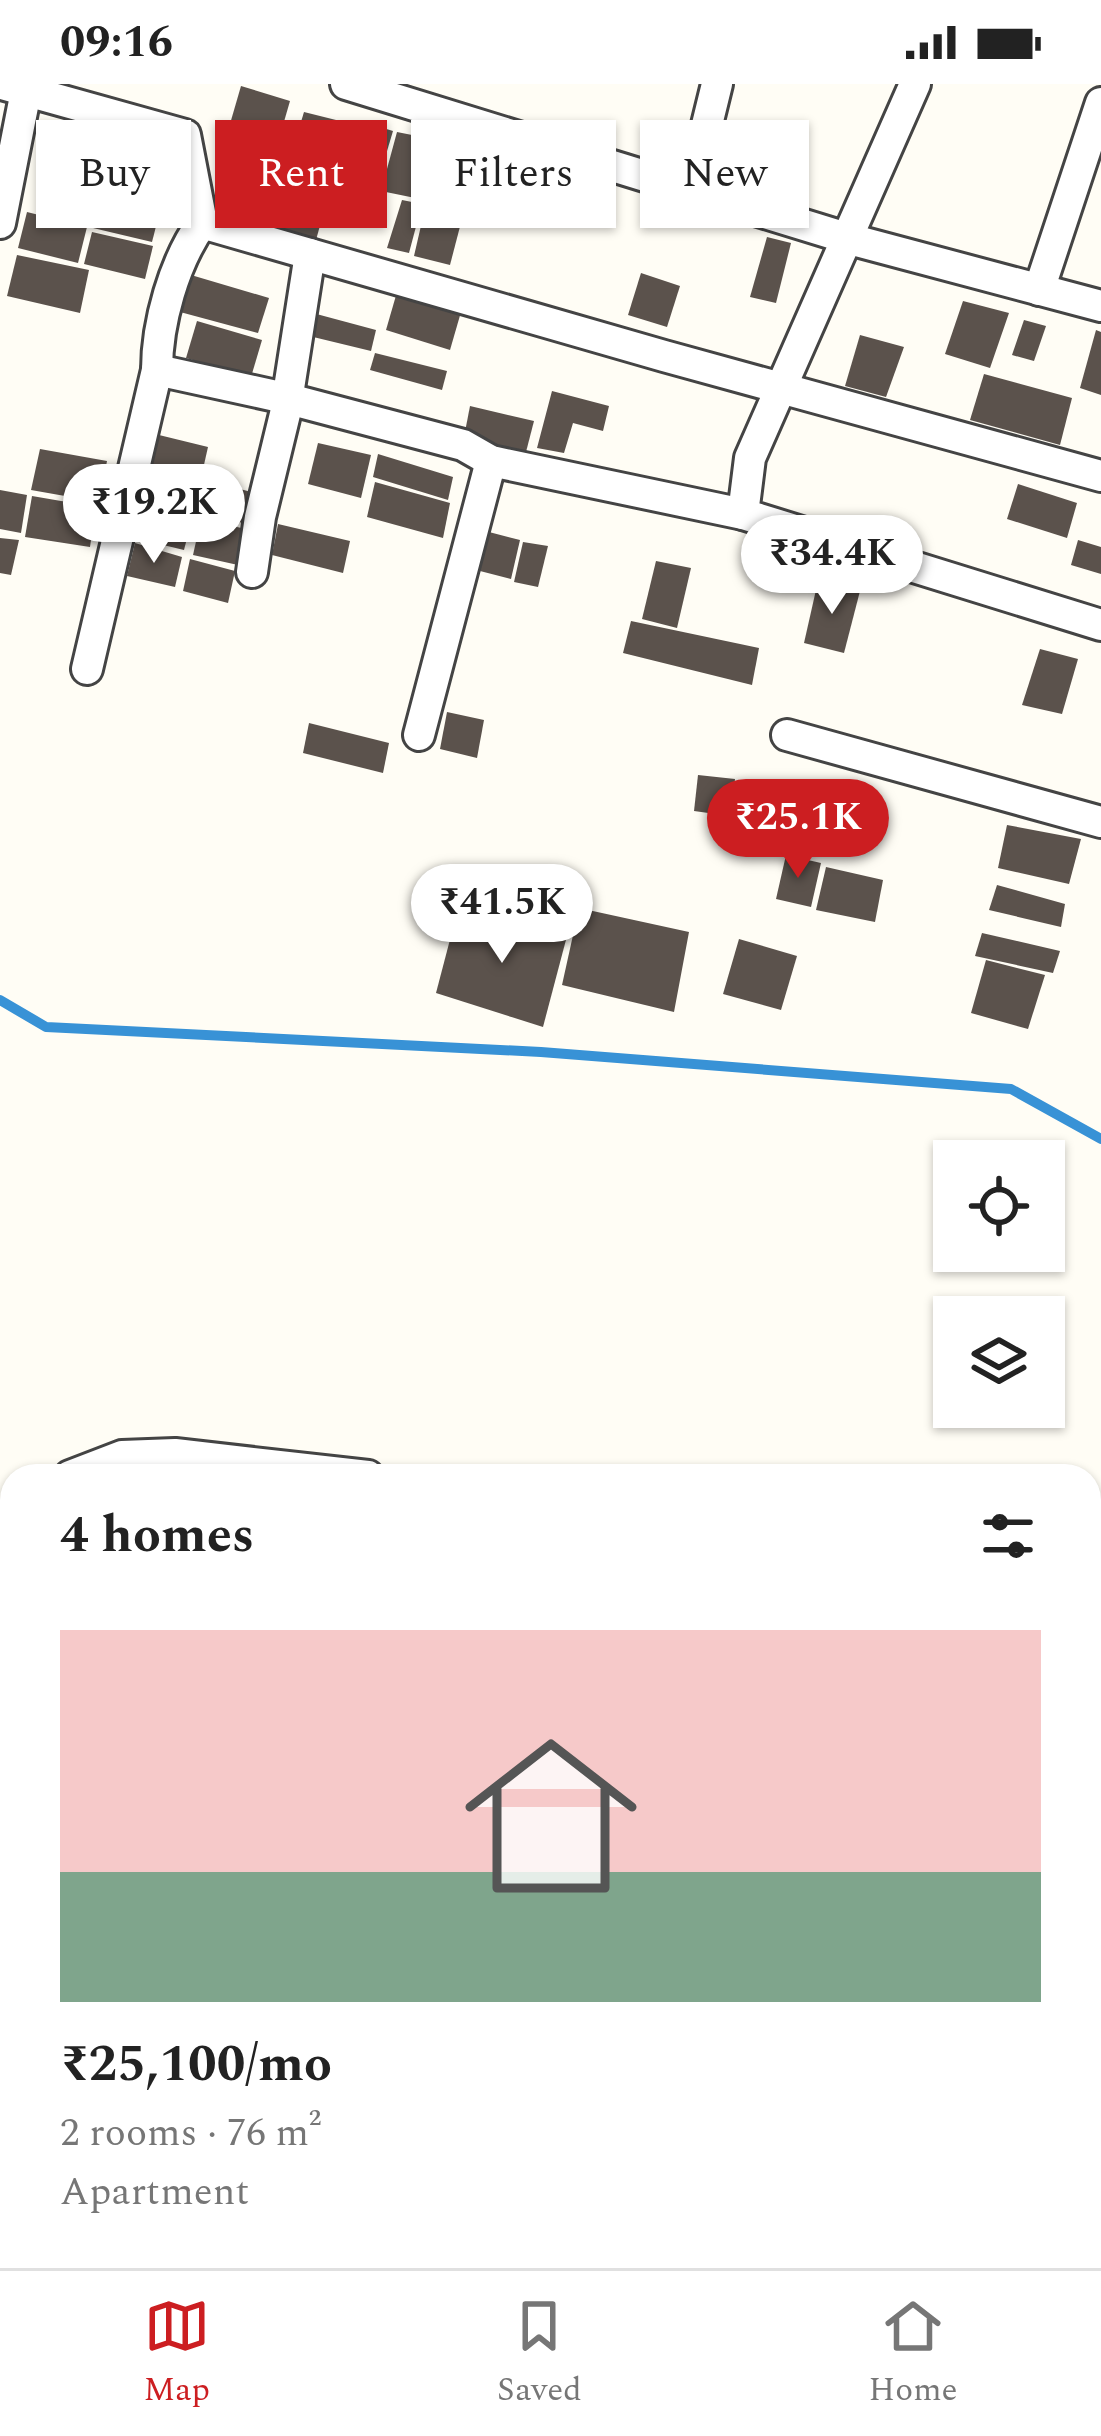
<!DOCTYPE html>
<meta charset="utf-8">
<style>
:root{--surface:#fff;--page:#f6f6f6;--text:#222;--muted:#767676;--line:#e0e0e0;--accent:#cc1e21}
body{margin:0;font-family:Spectral,serif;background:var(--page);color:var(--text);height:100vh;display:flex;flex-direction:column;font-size:45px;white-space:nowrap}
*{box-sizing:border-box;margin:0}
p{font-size:39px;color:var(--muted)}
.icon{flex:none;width:66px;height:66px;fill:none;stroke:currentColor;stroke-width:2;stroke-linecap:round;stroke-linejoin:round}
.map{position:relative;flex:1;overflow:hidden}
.panel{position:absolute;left:0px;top:1380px;width:1101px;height:804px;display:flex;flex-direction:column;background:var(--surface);border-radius:36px 36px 0 0;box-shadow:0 3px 9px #0004}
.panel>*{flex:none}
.top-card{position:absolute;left:36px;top:36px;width:1029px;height:108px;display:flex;gap:24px}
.controls{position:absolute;left:933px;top:1056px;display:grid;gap:24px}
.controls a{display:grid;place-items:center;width:132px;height:132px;border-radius:0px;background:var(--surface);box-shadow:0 3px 9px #0004;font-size:60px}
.price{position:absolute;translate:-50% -102px;padding:0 27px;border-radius:42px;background:#fff;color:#222;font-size:39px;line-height:78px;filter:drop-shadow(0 3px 6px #0008)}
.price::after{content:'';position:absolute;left:50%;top:72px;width:36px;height:27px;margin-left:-18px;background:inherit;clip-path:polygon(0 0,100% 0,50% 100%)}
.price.current{background:var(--accent);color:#fff}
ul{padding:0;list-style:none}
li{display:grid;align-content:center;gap:24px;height:636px;padding:0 60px}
li span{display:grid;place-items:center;height:372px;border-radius:0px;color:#555}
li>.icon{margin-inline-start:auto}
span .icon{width:216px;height:216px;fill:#fffc;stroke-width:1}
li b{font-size:51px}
h2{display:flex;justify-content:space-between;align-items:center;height:144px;padding:0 60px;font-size:51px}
.chip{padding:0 42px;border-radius:0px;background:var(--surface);box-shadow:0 3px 9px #0004;font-size:42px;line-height:108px}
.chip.current{background:var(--accent);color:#fff}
.status{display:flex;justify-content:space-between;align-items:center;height:84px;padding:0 60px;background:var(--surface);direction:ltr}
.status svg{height:33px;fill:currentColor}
.tabs{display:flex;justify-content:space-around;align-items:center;height:168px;border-top:3px solid var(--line);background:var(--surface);font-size:33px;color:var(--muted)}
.tabs a{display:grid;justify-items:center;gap:6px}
.tabs .current{color:var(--accent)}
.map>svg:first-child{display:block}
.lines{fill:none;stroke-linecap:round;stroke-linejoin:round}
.stream{stroke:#3892d6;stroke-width:10}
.building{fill:#5b524c}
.street-casing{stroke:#444;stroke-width:36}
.street{stroke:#fff;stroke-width:30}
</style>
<div class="status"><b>09:16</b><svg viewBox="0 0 49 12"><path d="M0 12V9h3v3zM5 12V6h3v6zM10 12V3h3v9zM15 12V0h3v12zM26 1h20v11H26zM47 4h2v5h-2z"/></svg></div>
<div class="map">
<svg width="1101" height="2184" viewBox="0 0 1101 2184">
<rect width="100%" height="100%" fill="#fffdf5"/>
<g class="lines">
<g class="stream">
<path d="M0,916l46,27 495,25 470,37 90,50"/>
<path d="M1089,2031l12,-6"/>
<path d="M238,2184l32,-12"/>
</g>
</g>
<g class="building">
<path d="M241,2l49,15 -18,62 -49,-15z"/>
<path d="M304,28l44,11 -17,57 -44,-12z"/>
<path d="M357,36l36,11 -17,57 -38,-9z"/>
<path d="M397,48l45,9 -17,59 -44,-9z"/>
<path d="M288,90l43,12 -15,54 -45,-10z"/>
<path d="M102,103l60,16 -10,39 -59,-14z"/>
<path d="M402,116l20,4 -13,49 -22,-5z"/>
<path d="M426,120l37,11 -13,50 -36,-9z"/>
<path d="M27,128l60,15 -9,36 -60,-15z"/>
<path d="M92,148l61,14 -8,33 -61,-15z"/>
<path d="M767,153l24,6 -15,60 -26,-6z"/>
<path d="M17,171l72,15 -9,43 -73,-17z"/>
<path d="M641,189l39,13 -13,41 -39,-12z"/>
<path d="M191,191l78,23 -11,35 -78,-21z"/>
<path d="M397,208l64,20 -11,38 -64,-20z"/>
<path d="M963,217l46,12 -19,55 -45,-14z"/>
<path d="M309,228l67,18 -5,21 -66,-16z"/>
<path d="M1024,236l22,6 -12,35 -22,-6z"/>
<path d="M197,237l65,19 -11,37 -65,-19z"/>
<path d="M1096,246l5,2v63l-21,-7z"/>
<path d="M860,251l44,12 -18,50 -41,-11z"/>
<path d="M375,269l72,18 -5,19 -72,-20z"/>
<path d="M984,290l88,24 -12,47 -90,-25z"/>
<path d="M552,307l57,15 -6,25 -30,-8 -9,30 -27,-5z"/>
<path d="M470,322l64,15 -8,31 -62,-15z"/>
<path d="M159,351l49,12 -7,31 -51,-11z"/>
<path d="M318,359l53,12 -10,43 -53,-14z"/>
<path d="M40,365l67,12 -8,41 -68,-12z"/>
<path d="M378,370l75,23 -5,23 -75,-23z"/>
<path d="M152,386l48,11 -9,29 -46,-10z"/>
<path d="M206,396l53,14 -9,31 -52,-14z"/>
<path d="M375,398l75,21 -7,35 -76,-21z"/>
<path d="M1018,400l59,19 -10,35 -60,-19z"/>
<path d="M0,406l27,5 -6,38 -21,-4z"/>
<path d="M32,412l64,11 -6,40 -65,-10z"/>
<path d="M143,419l50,12 -9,35 -50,-12z"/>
<path d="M201,435l45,10 -8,36 -45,-10z"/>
<path d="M278,440l72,17 -7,32 -71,-18z"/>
<path d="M489,448l31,8 -9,39 -31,-8z"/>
<path d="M0,454l19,2 -8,35 -11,-2z"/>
<path d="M1078,456l23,7v27l-30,-9z"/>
<path d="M523,458l25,4 -10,41 -24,-5z"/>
<path d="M135,459l47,14 -7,30 -48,-11z"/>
<path d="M190,475l45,12 -7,32 -45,-12z"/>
<path d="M656,477l35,7 -14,60 -35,-9z"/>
<path d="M818,497l42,10 -16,62 -40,-10z"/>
<path d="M631,537l128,27 -7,37 -129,-32z"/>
<path d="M1040,565l38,10 -16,55 -40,-9z"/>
<path d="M447,628l37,8 -7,38 -37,-9z"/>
<path d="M309,639l80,20 -6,30 -80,-20z"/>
<path d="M698,691l37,4 -5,37 -36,-5z"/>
<path d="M1007,741l74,14 -12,45 -71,-16z"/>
<path d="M786,771l35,8 -10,44 -35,-8z"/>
<path d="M826,783l57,13 -8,42 -59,-12z"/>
<path d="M997,801l68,19 -4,23 -72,-17z"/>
<path d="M579,824l110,24 -15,80 -112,-27z"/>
<path d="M458,825l109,27 -24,91 -107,-34z"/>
<path d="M982,849l78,18 -7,22 -78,-17z"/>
<path d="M739,855l58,17 -16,54 -58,-16z"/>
<path d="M986,876l59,15 -17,54 -57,-16z"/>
</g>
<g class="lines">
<defs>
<g id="street">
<path d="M2,0l183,51 17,88c-28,39 -45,100 -45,147l-70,299"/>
<path d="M346,0l507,156 248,66"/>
<path d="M915,0l-165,374 -7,56 358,111"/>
<path d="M691,106l26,-106"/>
<path d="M0,139l26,-132"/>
<path d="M202,139l462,133 437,120"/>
<path d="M1039,206l62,-187"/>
<path d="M157,286l128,28 178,47 28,16 252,53"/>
<path d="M252,488l8,-55 25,-103 25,-160"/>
<path d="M419,651l72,-274"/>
<path d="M787,651l314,87"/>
<path d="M70,1392l52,-20 53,-2 193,22"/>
<path d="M0,1484l12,-29"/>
</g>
</defs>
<use href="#street" class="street-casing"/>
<use href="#street" class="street"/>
</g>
</svg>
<div class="controls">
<a><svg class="icon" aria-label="locate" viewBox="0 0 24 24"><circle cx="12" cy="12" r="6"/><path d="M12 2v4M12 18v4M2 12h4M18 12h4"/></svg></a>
<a><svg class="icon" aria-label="layers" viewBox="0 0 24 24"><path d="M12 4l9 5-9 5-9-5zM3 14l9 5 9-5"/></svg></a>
</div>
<b class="price" style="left:154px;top:482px">₹19.2K</b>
<b class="price" style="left:832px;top:533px">₹34.4K</b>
<b class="price current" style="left:798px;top:797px">₹25.1K</b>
<b class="price" style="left:502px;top:882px">₹41.5K</b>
<div class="top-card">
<a class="chip">Buy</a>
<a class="chip current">Rent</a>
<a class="chip">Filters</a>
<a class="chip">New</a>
</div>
<section class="panel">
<h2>4 homes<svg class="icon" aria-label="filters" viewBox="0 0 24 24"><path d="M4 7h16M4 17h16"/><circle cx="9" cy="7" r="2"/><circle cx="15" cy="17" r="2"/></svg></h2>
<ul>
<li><span style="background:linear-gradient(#f6c9c9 65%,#7fa58c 0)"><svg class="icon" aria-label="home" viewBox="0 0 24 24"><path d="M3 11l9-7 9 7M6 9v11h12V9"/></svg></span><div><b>₹25,100/mo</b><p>2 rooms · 76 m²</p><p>Apartment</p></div></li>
</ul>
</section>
</div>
<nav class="tabs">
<a class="current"><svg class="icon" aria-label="map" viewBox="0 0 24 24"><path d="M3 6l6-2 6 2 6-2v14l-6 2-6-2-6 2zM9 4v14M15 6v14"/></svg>Map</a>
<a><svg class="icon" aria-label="saved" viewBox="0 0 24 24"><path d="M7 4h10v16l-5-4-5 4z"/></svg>Saved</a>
<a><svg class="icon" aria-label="home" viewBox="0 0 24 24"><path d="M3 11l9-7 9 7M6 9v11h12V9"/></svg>Home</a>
</nav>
